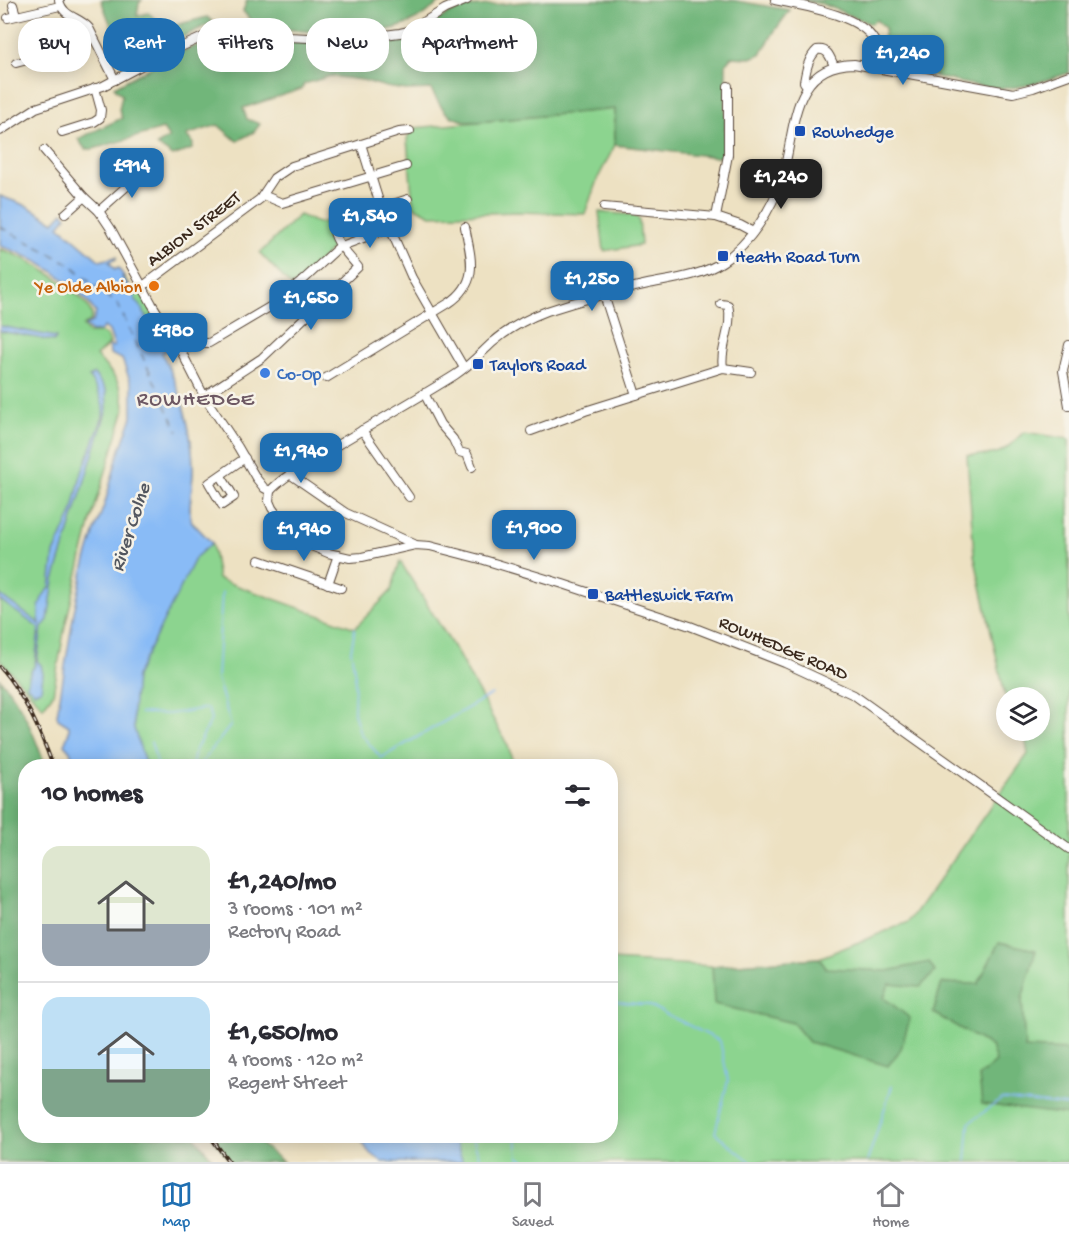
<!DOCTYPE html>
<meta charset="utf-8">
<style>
:root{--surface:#fff;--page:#f7f7f7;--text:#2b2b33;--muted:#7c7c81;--line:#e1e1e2;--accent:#1f6fb2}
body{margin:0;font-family:"Gochi Hand",sans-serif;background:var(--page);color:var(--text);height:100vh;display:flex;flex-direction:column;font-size:22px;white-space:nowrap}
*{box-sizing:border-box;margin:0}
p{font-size:20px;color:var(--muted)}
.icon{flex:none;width:33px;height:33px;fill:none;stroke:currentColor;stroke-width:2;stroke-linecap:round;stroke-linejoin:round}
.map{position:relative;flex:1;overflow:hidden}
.side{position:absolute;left:18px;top:759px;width:600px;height:384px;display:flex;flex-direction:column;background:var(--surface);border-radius:24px;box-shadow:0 3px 15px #0003}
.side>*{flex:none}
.hud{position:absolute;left:18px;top:18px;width:600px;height:54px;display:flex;gap:12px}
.fabs{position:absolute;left:996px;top:687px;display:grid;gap:12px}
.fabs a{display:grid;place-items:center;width:54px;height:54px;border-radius:50%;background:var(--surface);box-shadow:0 3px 15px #0003;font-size:30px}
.price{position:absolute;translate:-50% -51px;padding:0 14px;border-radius:12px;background:var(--accent);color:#fff;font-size:20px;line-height:39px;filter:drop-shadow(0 2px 3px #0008)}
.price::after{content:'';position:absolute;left:50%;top:36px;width:18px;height:14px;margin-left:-9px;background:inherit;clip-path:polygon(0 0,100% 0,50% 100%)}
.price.selected{background:#222;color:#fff}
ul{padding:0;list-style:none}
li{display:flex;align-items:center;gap:18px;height:150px;padding:0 24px}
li+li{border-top:2px solid var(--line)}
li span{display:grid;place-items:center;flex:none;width:168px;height:120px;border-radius:18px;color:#555}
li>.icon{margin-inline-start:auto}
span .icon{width:72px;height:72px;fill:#fffc;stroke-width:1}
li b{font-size:26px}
h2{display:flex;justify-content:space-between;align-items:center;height:72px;padding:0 24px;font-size:26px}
.pill{padding:0 21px;border-radius:24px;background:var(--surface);box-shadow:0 3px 15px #0003;font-size:21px;line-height:54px}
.pill.selected{background:var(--accent);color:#fff}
.menu{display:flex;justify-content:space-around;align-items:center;height:84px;border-top:2px solid var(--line);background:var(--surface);font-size:16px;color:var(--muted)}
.menu a{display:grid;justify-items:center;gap:3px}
.menu .selected{color:var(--accent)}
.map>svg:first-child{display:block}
.green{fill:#8cd48f;stroke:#647f56;stroke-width:1.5}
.forest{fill:#71b67a;stroke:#56704c;stroke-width:1.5}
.water{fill:#89bbf6;stroke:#62728a;stroke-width:1.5}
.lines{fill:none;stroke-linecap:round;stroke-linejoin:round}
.stream{stroke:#89bbf6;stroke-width:1.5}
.ferry{stroke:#52565f;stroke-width:1.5;stroke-dasharray:8 6;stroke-linecap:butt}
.minor-casing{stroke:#564537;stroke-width:10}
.minor{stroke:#fff;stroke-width:8}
.rail-casing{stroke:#3b2a1e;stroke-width:4}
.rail{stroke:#f7f3e8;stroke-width:1.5;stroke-dasharray:4.5;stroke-linecap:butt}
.transit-dot{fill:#1a4fb4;stroke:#f7f3e8;stroke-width:2}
.food-dot{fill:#e8710a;stroke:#f7f3e8;stroke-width:2}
.shop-dot{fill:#3f7fe0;stroke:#f7f3e8;stroke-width:2}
.labels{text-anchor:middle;stroke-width:5;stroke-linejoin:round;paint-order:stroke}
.transit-label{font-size:18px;fill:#164399;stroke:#f7f3e8;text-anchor:start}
.street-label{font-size:18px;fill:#3b2a1e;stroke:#f7f3e8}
.food-label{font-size:18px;fill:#c56008;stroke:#f7f3e8;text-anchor:end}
.shop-label{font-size:18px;fill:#366cbe;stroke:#f7f3e8;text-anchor:start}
.water-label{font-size:20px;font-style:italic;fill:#52565f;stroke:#f7f3e8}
.quarter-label{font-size:21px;letter-spacing:1.5px;fill:#6d5863;stroke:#f7f3e8}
</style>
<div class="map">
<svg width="1069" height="1162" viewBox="0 0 1069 1162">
<rect width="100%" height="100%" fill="#f7f3e8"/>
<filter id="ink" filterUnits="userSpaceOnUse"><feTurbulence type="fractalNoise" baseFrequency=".0167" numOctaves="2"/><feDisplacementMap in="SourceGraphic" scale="12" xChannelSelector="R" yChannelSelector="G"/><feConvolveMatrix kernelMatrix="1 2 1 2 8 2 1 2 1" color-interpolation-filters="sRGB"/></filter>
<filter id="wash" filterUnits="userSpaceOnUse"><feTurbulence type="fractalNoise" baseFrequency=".008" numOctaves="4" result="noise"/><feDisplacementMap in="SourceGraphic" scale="24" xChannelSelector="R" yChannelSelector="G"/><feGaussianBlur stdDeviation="1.35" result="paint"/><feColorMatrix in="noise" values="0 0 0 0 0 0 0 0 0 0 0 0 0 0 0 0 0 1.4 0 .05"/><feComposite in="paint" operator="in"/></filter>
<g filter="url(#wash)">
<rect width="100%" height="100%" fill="#ede1c2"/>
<g class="green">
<path d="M615,109v36l-18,35 -12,34 -68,-2 -86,3 -18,-9 -6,-67 3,-8 4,-3z"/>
<path d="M0,196l27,10 27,16 9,-10 -4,14 41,35 16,-4v2l-7,3 6,8 3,-2 17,27 7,-5 27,53 1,5 -8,5c18,35 31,77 31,117 0,15 -4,31 -3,46l2,6 20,21 6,36 137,49 36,-37 9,-30 56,90 52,95 6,20h-395l48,-369z"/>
<path d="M599,212l34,3 6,4 2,26 -37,6z"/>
<path d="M299,215l19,8 10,-2 9,23 -42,41h-5l-30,-32z"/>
<path d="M0,249c24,7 85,42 92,66l-1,5 -8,6 6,7h13l5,3 3,7 -14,13c18,18 28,29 28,56l-33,108 -26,106 -12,68 -10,13 -43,-47v-329l54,10 1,-4 -55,-11z"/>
<path d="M1024,432l45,7v723h-646l-19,-26h206l1,-176 101,6 107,-8 90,-36 119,-168 -4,-23 16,-1v-32h-34v2l-32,-145 -7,-100c34,0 33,0 57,-23z"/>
</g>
<g class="forest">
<path d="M101,0h41l-3,3 -2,13 11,-3 20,14 39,-10 6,5c-18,8 -72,41 -88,25 -12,-12 -18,-32 -24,-47z"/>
<path d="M247,0h197c-11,7 -20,16 -31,21 -40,22 -114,9 -158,5l-12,-15z"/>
<path d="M547,0h184l59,10 -16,22 -13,22 -10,4 -20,-1 -5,6 -1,95 -110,-13v-36l-138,13c-29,-1 -32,-8 -46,-33l-25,1 -20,-3 -23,-7 -33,-4 -26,8 -2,5 -59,19 4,11 13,5 -6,8 -17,9 -19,-16 -32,10 7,8 -1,6 -19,7 -16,-11 12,-7 -6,-9 -70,20h-8l-7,-10 44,-21 -3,-8 3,-15 -8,-8 66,-35 30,-11 32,-1 96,3 57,-4 13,-2 42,-24 16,-6z"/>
<path d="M797,0h272v73c-21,6 -46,16 -68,15 -38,-1 -76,-16 -113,-24l-6,-17 3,-19 -9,-8 -5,4 -48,-20z"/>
<path d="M0,679c22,24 35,57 45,87h-19v370h168l21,26h-215z"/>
<path d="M999,942l37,8 -14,49 3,49 44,2v65l-87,-11 -3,-28 17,-14 -5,-16 -58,-33 9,-30 36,1z"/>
<path d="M819,958l7,10 62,3 41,-9 6,10 -15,15 -31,-3 -5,14 26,20 -9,31 -13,17 -79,-24 -16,-19 -79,-19 -2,-38z"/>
<path d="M218,1136h33l32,26h-52l-18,-24z"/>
</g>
<g class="water">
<path d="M0,196l27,10 27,16 9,-10 4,4 -8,10 41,35 16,-4v2l-7,3 6,8 3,-2 6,8 -2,1 13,18v4l15,22 5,-2 15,29 -8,5c18,35 31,77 31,117 0,15 -4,31 -3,46l2,6 20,21 -16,14 -60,119 -3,37 1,15 12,38h-71l-5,-15 -6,-7 5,-12v-6l-11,-7 -1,-4 17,-103 10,-45 11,-37 10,-27 13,-48 14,-38v-31l-10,-27 -12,-5 -1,-8 4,1 1,-2 -5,-14 -5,-4 -4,4 -8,1 -7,-6 8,-5 3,-8c-21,-32 -61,-56 -96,-67z"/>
<path d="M0,326l56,11 -2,4 -54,-10z"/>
<path d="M94,374l12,16 1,19 -53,171 -6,40 -6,7 -5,34 4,4 2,9 -2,16 -7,2 -7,-6 3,-13 5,-8 4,-37 -39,-28v-5l40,29c-3,-13 -1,-27 10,-36l4,-35 18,-40 9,-38 22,-58c2,-16 -6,-27 -14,-40z"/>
<path d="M358,1136h95l10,26h-81l-14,-11z"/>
</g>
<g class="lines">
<g class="stream">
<path d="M355,628l-4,23 4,24 -1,38 6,20 21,25 111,-64"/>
<path d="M140,713l29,1 39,-6 3,12 -16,31 -3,15"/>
<path d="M151,742l7,24"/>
<path d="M199,766l32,-41 -14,-47 5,-86"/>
<path d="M610,1001l38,4 72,36 8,39 -13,53 36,29"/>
<path d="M472,1136l9,26"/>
<path d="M516,1136l2,21 9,5"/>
<path d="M867,1162l25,-76"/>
<path d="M966,1162l3,-39 33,-24 67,7"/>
</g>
<path class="ferry" d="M0,227l70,37 48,41 60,126"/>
</g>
</g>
<g filter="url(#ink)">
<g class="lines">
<defs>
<g id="minor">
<path d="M59,0c4,18 20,16 30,28l26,52"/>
<path d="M775,0c27,6 84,14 99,40 4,8 4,19 4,28"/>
<path d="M13,5l3,10"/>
<path d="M8,18l52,-12"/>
<path d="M16,63l60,-16 17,-10"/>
<path d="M807,86l-3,-4c2,-11 4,-24 13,-32 11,-2 13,7 17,16"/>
<path d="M0,131l36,-23 67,-22 51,-27 49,-22 24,-3 102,5 32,-1 39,-5 9,-2 36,-22 22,-9"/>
<path d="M62,132l32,-10 6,-4 1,-8 -6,-22"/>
<path d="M361,144l20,64 31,70 52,90"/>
<path d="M44,150l40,47 15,14 12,18 41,75 29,47 23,45 34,51 18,31 8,10 6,3"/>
<path d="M263,195l19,8 124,-37"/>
<path d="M604,207l112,10 24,8 13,7"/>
<path d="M99,211l48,-43"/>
<path d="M65,214l19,-17"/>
<path d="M716,217l12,-62v-69"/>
<path d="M143,286l117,-87 14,-21 18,-12 107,-34 11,-1"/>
<path d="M604,295l32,100"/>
<path d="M721,304l7,1c6,22 -9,42 -5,63"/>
<path d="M1069,345l-6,26 6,35"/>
<path d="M181,351l17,-8h11l64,-38 28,-23 38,-35 51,-19"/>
<path d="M326,378l123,-75c31,-21 22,-45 16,-76"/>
<path d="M424,393l16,31 13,15 6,13 8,2 5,13"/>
<path d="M204,396l58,-38 96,-91c-9,-12 -27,-27 -24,-43l74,-25"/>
<path d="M362,430l47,67"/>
<path d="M531,431l54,-20 138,-43 28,4"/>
<path d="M291,475l55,38 68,31"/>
<path d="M221,476l13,21 -12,8 -13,-22 36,-25"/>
<path d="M270,491c15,-16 37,-27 56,-39 42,-26 86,-50 129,-77 14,-9 25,-21 37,-32 16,-14 36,-25 55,-32 33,-11 68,-20 101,-27 25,-5 53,-8 74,-22 28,-18 50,-53 60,-84 14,-46 7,-113 72,-114l159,29 20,-5 36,-13"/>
<path d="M270,491l-1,10 3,7 14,19 23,18 19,8 22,5 12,-1 53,-12 15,1 54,14 79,24 127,42 95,37 69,32 215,154"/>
<path d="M259,560l82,28"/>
<path d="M328,584l10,-29"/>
</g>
</defs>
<use href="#minor" class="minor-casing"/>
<use href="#minor" class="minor"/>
<defs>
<g id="rail">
<path d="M0,667c25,29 40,63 53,99"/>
<path d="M210,1136l19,26"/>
</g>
</defs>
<use href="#rail" class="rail-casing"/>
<use href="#rail" class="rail"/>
</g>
</g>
<g class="transit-dot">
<rect x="794" y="125" width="12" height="12" rx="3"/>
<rect x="717" y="250" width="12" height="12" rx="3"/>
<rect x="472" y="358" width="12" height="12" rx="3"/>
<rect x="587" y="588" width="12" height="12" rx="3"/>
</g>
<circle class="food-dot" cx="154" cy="286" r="6"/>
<circle class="shop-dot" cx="265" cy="373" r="6"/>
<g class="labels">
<g class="transit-label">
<text x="812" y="137">Rowhedge</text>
<text x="735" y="262">Heath Road Turn</text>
<text x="490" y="370">Taylors Road</text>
<text x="605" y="600">Battleswick Farm</text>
</g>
<g class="street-label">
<text transform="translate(193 228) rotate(-37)" y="6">ALBION STREET</text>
<text transform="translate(784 647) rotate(23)" y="6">ROWHEDGE ROAD</text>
</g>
<g class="food-label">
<text x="142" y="292">Ye Olde Albion</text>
</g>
<g class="shop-label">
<text x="277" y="379">Co-Op</text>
</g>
<g class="water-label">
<text transform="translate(129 527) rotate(-72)" y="7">River Colne</text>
</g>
<g class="quarter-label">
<text x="196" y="405">ROWHEDGE</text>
</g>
</g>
</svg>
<div class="fabs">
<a><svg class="icon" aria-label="layers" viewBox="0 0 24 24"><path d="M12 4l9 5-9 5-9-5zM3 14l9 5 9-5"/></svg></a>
</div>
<b class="price" style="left:903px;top:86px">£1,240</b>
<b class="price" style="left:132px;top:199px">£914</b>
<b class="price selected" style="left:781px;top:210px">£1,240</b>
<b class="price" style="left:370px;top:249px">£1,540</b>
<b class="price" style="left:592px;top:312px">£1,250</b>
<b class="price" style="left:311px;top:331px">£1,650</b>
<b class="price" style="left:173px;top:364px">£980</b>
<b class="price" style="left:301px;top:484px">£1,940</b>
<b class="price" style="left:534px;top:561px">£1,900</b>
<b class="price" style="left:304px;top:562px">£1,940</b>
<div class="hud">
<a class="pill">Buy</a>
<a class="pill selected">Rent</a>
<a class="pill">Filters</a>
<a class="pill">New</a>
<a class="pill">Apartment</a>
</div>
<section class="side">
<h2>10 homes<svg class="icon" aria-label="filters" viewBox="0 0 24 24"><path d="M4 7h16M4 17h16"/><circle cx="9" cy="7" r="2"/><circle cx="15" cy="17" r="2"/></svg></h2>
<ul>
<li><span style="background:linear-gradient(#dfe7d0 65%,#9aa5b1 0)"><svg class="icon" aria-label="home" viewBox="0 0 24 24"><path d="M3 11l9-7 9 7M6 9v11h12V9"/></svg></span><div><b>£1,240/mo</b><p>3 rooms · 101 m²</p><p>Rectory Road</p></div></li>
<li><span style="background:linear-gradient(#bfe0f5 60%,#7fa58c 0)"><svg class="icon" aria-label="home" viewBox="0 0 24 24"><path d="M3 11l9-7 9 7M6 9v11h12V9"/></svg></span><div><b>£1,650/mo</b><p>4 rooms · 120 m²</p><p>Regent Street</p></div></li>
</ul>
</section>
</div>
<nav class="menu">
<a class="selected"><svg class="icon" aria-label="map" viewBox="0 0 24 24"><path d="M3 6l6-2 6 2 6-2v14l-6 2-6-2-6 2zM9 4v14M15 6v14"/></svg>Map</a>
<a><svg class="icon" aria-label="saved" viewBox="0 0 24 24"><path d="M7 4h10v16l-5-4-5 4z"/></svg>Saved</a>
<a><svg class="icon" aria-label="home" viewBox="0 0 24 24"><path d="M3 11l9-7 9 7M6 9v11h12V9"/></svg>Home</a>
</nav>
